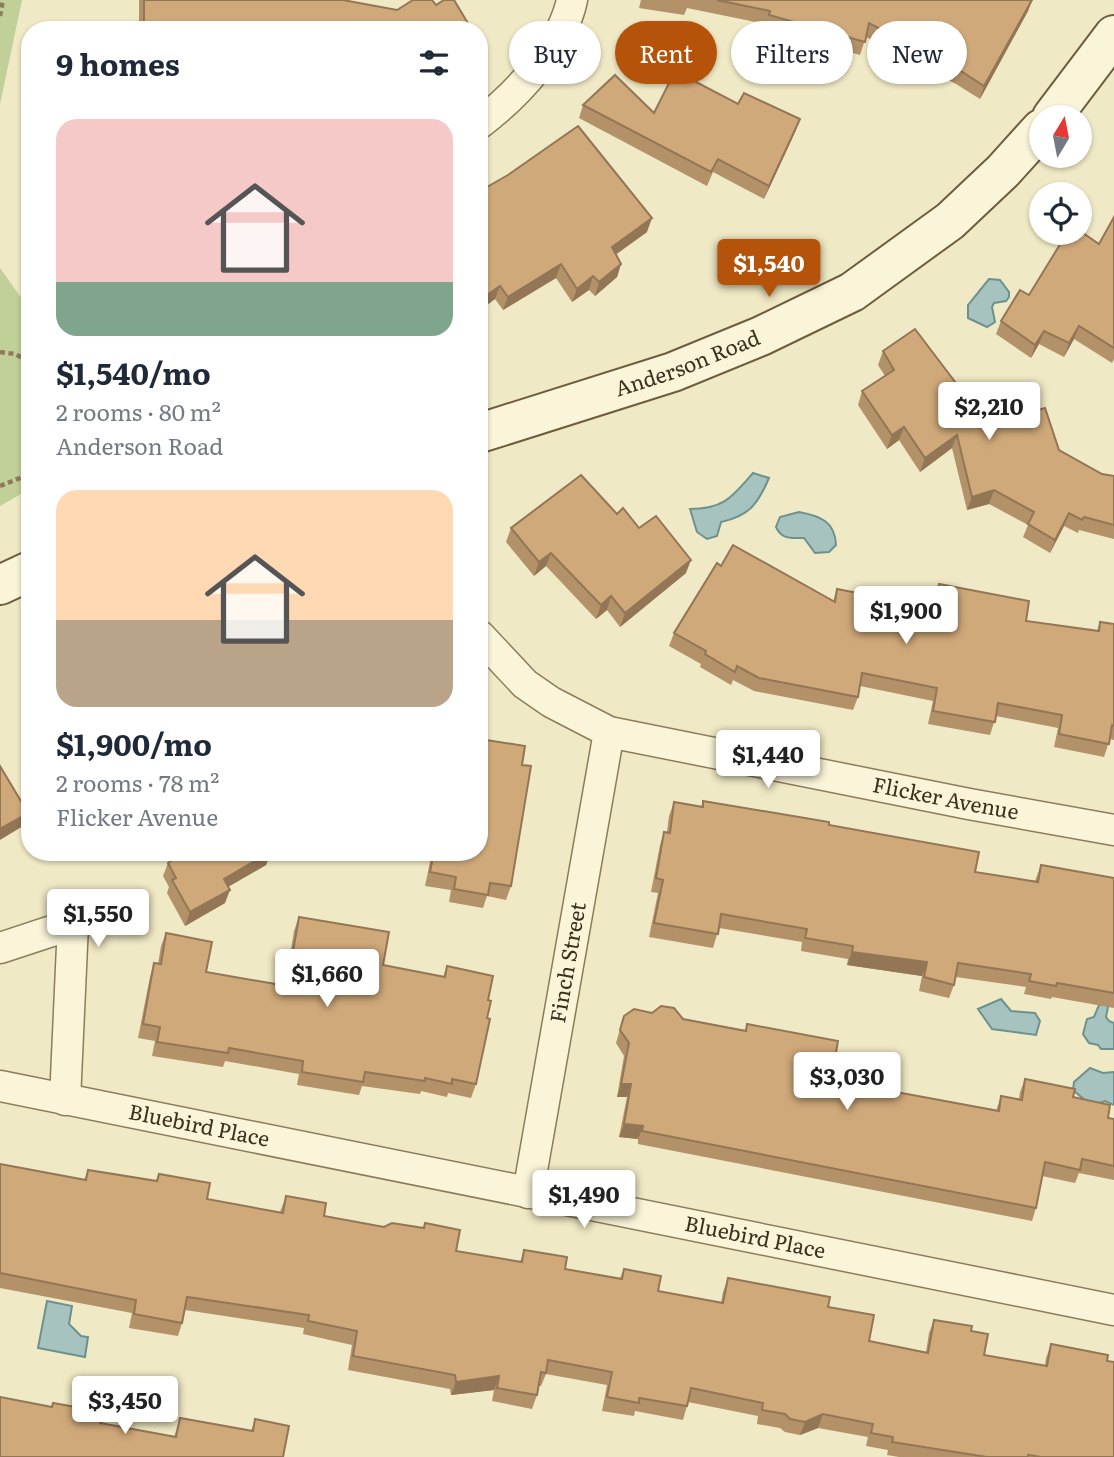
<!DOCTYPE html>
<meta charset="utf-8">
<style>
:root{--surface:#fff;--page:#f2f2f3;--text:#1f2937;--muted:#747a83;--accent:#b45309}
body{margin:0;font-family:Literata,serif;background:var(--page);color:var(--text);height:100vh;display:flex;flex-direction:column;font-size:26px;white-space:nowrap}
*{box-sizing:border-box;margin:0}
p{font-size:23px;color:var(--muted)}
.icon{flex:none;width:38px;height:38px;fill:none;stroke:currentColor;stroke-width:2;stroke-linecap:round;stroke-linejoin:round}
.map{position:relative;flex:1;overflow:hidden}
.sheet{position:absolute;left:21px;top:21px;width:467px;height:840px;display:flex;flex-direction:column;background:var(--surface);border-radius:28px;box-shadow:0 2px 5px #0004}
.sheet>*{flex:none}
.hud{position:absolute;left:509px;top:21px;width:499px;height:63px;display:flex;gap:14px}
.needle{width:46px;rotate:10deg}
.tools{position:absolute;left:1029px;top:105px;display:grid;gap:14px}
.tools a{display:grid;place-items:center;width:63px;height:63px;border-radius:50%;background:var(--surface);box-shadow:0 2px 5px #0004;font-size:35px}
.price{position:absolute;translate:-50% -60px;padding:0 16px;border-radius:7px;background:#fff;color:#222;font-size:23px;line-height:46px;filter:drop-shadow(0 2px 4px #0008)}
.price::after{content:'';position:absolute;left:50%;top:42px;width:21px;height:16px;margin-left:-10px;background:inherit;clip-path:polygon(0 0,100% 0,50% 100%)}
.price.current{background:var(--accent);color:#fff}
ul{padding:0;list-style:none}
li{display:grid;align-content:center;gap:14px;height:371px;padding:0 35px}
li span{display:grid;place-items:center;height:217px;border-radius:21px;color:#555}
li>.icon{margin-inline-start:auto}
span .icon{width:126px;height:126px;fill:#fffc;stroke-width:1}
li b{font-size:30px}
h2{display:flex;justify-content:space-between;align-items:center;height:84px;padding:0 35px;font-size:30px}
.tag{padding:0 24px;border-radius:32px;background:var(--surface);box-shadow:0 2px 5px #0004;font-size:24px;line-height:63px}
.tag.current{background:var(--accent);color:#fff}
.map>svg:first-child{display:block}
.green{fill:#c1cf98}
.water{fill:#a7c3bf;stroke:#6d928e;stroke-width:2}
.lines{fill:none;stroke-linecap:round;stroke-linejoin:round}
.street-casing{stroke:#8c7c5a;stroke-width:33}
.secondary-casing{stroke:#6e5c3d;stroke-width:42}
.path{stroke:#8c7c5a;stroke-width:4.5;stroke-dasharray:5 3.5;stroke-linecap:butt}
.street{stroke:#faf5d9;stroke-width:30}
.secondary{stroke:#faf5d9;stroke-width:38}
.wall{fill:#b39169}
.shaded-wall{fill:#927655}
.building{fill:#d0a97a;stroke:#927655;stroke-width:2}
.labels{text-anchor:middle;stroke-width:5;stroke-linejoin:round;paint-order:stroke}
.street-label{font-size:21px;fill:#3c311f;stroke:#f7f2d5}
</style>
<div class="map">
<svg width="1114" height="1457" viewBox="0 0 1114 1457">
<rect width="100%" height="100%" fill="#f0e9c5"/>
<g class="green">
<path d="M0,0h22l-22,104z"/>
<path d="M0,268l30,42v179l-30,17z"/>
</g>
<g class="water">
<path d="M989,279l11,1 9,12v5l-3,4 -12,2 -2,4 3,15 -8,5 -19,-9v-13z"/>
<path d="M753,473l16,5c-11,26 -20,38 -48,44l-4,14 -10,3 -10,-7 -7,-23c34,0 42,-12 63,-36z"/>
<path d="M799,512c21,4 36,9 37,33l-7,7 -14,1 -11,-15c-13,0 -22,2 -28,-11l4,-10z"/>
<path d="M1001,999l10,12 24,2 5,8 -4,14 -44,-6 -14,-20z"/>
<path d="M1105,1003l3,4 -2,10 3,4 5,2v26h-13l-3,-4 -9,-2 -6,-9 4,-15 7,-2 5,-12z"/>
<path d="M1090,1068l13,5 11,-1v33l-9,-4 -13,5 -19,-16 1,-8z"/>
<path d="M47,1301l25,5 -3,18 12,12 7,1 -3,20 -47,-9z"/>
</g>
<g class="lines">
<defs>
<g id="street">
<path d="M480,123c37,-28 82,-76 92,-123"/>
<path id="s1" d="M480,636l45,48 26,18 58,30 360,72 145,26"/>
<path d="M0,948l73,-24 -8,176"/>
<path id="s2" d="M0,1086l1114,224"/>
<path id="s3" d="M528,1193l81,-461"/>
</g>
<g id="secondary">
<path d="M1052,117l62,-82"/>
<path id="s4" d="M480,433l193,-61 88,-36 91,-44 98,-71 53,-50 38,-42"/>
<path d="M0,585l30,-14"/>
</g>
</defs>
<use href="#street" class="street-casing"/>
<use href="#secondary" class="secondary-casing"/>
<g class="path">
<path d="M0,16l3,-16"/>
<path d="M0,352l15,2 15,8"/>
<path d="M0,486l30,-12"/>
</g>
<use href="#street" class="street"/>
<use href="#secondary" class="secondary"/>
</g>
<g class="wall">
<path d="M139,0h204l54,10 39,-5 36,25h-333z"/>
<path d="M641,0h391l-4,11 -48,88 -24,-15 -90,-47 -6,18 -96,-27 1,-4 -78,-16 -3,7 -45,-7z"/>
<path d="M738,104l62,15 -5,13 -31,67 -51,-27 -6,14 -128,-68 4,-13 71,8z"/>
<path d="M480,191l167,41 -31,22 5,10 -4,13 -22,19 -6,-6 -17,12 -16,-24 -53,32 -8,-11 -15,11z"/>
<path d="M1114,217v142l-2,4 -38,-24 -10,18 -25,-13 -8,14 -35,-24 5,-13 28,-26 70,-51z"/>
<path d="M883,351l104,73 72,26 43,24 12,2v63l-35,-9 -1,3 -14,-7 -14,27 -27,-16 5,-12 -39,-21 -22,6 -15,-62 -32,24 -21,-32 -12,9 -29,-44 4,-14 23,-15 -7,-11z"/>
<path d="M617,514l22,14 47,45 -66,54 -13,-17 -11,9 -50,-53 -12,10 -28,-34 5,-14z"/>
<path d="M939,584l87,37 71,10 3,-9 14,2v116l-4,-1 -6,18 -50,-10 4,-19 -62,-12 -6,19 -62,-11 5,-23 -73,-15 -2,11 -5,13 -99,-19 -21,-11 -2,5 -31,-18 1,-3 -32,-18 5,-13 159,-32 4,-12 95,19 2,-11z"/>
<path d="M522,765l-11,121 -5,14 -19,-4 -4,12 -34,-6 2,-12 -26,-4 7,-34h48z"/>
<path d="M703,801l126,24 146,47 60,9 6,-16 73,13v130l-62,-11 -1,2 -27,-5 2,-7 -70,-10 -2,8 -5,13 -30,-7 3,-15 -75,-11 1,-6 -47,-8 1,-9 -83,-14 -6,20 -64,-11 9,-44 -7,-1 9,-47 4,-13h3l2,-16 5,-14 27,5z"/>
<path d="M271,852l-5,13 -38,22 -3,16 -40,23 -18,-33 2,-6 -6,-11 5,-13z"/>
<path d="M299,917l84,48 60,12 4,-11 41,34 -12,84 -5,14 -23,-5 -1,4 -26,-6 -1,3 -58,-8 -3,9 -62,-10 2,-11 -74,-13 -2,6 -71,-11 3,-15 -17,-3 12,-61 4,-14 4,1 3,-18 5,-13 40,39 79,14 9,-55z"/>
<path d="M624,1016l59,3 62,11 2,-6 84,56 165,31 5,-15 18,3 1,-7 5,-13 48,18 35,21 6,1v61l-35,-7 -4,10 -33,-7 -6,32 -4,13 -394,-77v-5l-19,-2 8,-40h-10l7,-41 -8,-13z"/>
<path d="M0,1164l84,16 4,-10 68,11 3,-7 48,25 73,13 6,-16 38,20 60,11 39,1 2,-5 31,28 64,11 4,-12 41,19 55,9 4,-9 34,22 63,12 2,-11 5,-14 100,29 41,34 57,11 3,-19 5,-13 37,11 13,24 61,11 1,-8 5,-14 56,17 7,96h-215l-12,-2 1,-5 -22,-4 2,-9 -50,-9 -18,7 -15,-3 -5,-4 -23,-4 1,-8 -70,-14 -5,18 -48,-9 -1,5 -32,-5 5,-26 -61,-11 -5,12h-2l-2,9 -5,14 -40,-8 2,-11 -43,5 -1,-6 -102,-19 4,-25 -49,-11 1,-6 -119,-18 -3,13 -4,13 -49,-8 3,-15 -132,-25z"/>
<path d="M53,1403l47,20 74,14 6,-19 71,13 4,-12 28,38h-283l51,-50z"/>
</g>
<g class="shaded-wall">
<path d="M1032,0l-4,11 -48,88 4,-13z"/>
<path d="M800,119l-5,13 -31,67 5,-13z"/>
<path d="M652,218l-5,14 -40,29 5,-14z"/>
<path d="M561,264l-5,14 -53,32 5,-13z"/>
<path d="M621,264l-4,13 -22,19 4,-14z"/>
<path d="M593,276l-4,14 -17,12 5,-13z"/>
<path d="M500,286l-5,13 -15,11v-10z"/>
<path d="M1079,326l-5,13 -10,18 5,-14z"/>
<path d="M1044,331l-5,13 -8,14 4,-13z"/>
<path d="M904,427l-5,13 -12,9 5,-14z"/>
<path d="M957,435l-5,13 -32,24 5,-14z"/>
<path d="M994,490l-5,14 -22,6 5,-13z"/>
<path d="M1069,513l-5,13 -14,27 5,-13z"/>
<path d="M551,553l-5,13 -12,10 5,-14z"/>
<path d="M691,560l-5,13 -66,54 5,-14z"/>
<path d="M611,596l-4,14 -11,9 5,-14z"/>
<path d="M28,813l-5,13 -23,14v-11z"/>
<path d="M271,852l-5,13 -47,27 5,-13z"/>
<path d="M230,890l-5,13 -40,23 5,-14z"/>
<path d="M852,952l75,10 -5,14 -75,-11z"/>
<path d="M621,1084h10l-4,13h-10z"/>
<path d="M624,1124l19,2 -5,13 -19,-2z"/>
<path d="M499,1376l-5,14 -43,5 5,-13z"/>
<path d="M823,1414l-5,14 -18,7 5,-13z"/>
</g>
<g class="building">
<path d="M144,0h199l54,10 16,-10h19l4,5 8,-5h10l18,30h-328z"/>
<path d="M717,0h315l-48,86 -23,-15 -92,-48 -4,19 -96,-27 1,-4z"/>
<path d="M675,71l63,33 6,-11 56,26 -31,67 -51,-27 -7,13 -128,-67 32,-30 39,38z"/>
<path d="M578,126l74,92 -40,29 9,17 -22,18 -6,-6 -16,13 -16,-25 -53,33 -8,-11 -20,14v-109l28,-16z"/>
<path d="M1114,217v131l-35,-22 -10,17 -25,-12 -9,14 -34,-24 19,-31 9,5 38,-62h13v-2l19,13z"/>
<path d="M915,329l72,95 58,-16 14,42 43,24 12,2v49l-30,-8 -2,3 -13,-7 -14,27 -27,-16 6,-12 -40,-22 -22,7 -15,-62 -32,23 -21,-31 -12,8 -30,-44 32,-21 -11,-19z"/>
<path d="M581,475l36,39 6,-6 16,20 17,-12 35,44 -66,53 -14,-17 -10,9 -50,-52 -12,9 -28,-34z"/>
<path d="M733,545l102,57 2,-13 97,19 5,-24 90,17 -3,20 73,10 1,-9 14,2v102l-2,-1 -3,19 -50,-10 3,-19 -64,-12 -3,19 -62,-11 4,-23 -75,-15 -4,24 -99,-19 -22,-12 -2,6 -30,-18 1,-3 -32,-18 43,-70 4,3z"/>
<path d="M480,739l45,7 -3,19 9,1 -20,120 -21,-3 -2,12 -34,-6 2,-12 -26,-5 4,-20h46z"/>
<path d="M0,766l28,47 -28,16z"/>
<path d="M703,801l126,21v3l150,27 -4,20 63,10 3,-17 73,13v115l-57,-10 -1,3 -27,-5 2,-7 -73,-11 -4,22 -30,-8 3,-15 -75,-10 1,-6 -48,-8 2,-9 -86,-15 -3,20 -64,-11 9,-43 -7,-2 8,-46 6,1 4,-31 29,5z"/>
<path d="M183,852h87l-46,27 6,11 -40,22 -18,-32 4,-2 -8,-15z"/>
<path d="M299,917l90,15 -6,33 62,12 2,-11 46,10 -5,24 3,1 -4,17 3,1 -14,65 -24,-5v5l-27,-6v3l-60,-9 -2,10 -61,-10 1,-11 -74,-13 -1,5 -71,-11 3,-15 -17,-3 11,-61 7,1 5,-31 46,9 -6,30 81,14z"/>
<path d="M661,1006l13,2 9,11 63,12 1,-7 91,17 -7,39 168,31 2,-15 21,4 3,-21 50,10 -2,8 37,8 -2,13 6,1v47l-32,-7 -2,11 -35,-8 -9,46 -394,-77 1,-5 -19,-2 7,-40h-10l8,-41 -9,-13 4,-14 10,-7 18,4z"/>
<path d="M0,1164l86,16 2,-10 69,11 2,-7 51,9 -3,16 76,14 3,-17 40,7 -2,13 60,11 8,-4 32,5 1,-5 35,7 -4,21 66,11 2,-12 43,7 -2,12 57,10 2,-10 37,7 -3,15 65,12 5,-25 102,19 -2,10 46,8 -5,26 59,12 6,-33 38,6 -1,5 17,3 -4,21 63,11 4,-22 57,11 -1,6 7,1v95h-73l-13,-2v2h-41l-95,-15 1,-5 -22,-4 2,-9 -50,-10 -18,8 -15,-3 -5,-5 -23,-4 1,-7 -72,-15 -4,18 -48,-8v5l-32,-6 5,-25 -64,-12 -2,13 -5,-1 -4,23 -40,-7 2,-12 -43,6 -1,-7 -102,-19 4,-25 -49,-10 1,-6 -122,-18 -5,26 -48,-9 2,-14 -136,-27z"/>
<path d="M0,1397l52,10 1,-4 50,9 -3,11 76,14 4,-19 73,13 2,-12 34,7 -6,31h-283z"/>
</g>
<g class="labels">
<g class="street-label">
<text dy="7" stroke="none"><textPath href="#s4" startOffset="219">Anderson Road</textPath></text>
<text dy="7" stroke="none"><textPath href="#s1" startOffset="506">Flicker Avenue</textPath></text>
<text dy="7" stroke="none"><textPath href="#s3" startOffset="234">Finch Street</textPath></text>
<text dy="7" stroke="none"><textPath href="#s2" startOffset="203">Bluebird Place</textPath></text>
<text dy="7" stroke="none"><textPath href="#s2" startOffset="770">Bluebird Place</textPath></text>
</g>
</g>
</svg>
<div class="tools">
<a><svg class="needle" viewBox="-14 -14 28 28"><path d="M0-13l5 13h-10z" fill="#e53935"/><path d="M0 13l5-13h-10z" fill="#747a83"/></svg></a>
<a><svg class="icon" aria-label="locate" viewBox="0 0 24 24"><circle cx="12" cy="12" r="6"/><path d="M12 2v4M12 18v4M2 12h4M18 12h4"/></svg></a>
</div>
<b class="price current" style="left:769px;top:299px">$1,540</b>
<b class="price" style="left:989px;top:442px">$2,210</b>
<b class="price" style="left:906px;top:646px">$1,900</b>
<b class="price" style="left:768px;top:790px">$1,440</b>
<b class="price" style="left:98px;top:949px">$1,550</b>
<b class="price" style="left:327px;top:1009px">$1,660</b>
<b class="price" style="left:847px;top:1112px">$3,030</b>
<b class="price" style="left:584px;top:1230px">$1,490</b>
<b class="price" style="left:125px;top:1436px">$3,450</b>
<div class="hud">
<a class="tag">Buy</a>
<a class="tag current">Rent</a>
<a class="tag">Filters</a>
<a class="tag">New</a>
</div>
<section class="sheet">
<h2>9 homes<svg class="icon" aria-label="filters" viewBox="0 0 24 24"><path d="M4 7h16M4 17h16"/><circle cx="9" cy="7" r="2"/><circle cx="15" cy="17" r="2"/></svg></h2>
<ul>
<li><span style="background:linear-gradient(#f6c9c9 75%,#7fa58c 0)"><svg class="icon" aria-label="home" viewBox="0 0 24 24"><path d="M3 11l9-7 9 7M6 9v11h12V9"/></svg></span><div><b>$1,540/mo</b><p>2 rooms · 80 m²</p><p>Anderson Road</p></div></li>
<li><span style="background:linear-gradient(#ffd9b3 60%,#b9a48a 0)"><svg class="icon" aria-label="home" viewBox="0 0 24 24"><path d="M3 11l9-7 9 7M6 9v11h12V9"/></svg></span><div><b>$1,900/mo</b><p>2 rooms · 78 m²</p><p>Flicker Avenue</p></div></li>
</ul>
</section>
</div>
